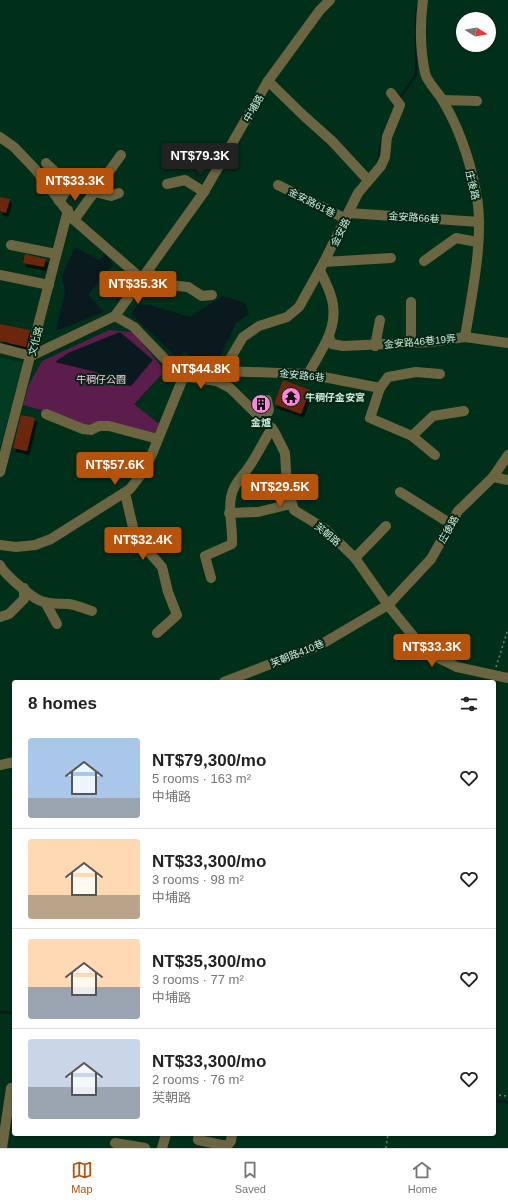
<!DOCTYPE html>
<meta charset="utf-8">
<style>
:root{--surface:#fff;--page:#f6f6f6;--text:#222;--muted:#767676;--line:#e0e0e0;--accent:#b45309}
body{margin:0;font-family:Arial,"Noto Sans TC",sans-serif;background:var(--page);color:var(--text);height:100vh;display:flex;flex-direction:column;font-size:15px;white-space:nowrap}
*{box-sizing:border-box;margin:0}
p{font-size:13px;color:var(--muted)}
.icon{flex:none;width:22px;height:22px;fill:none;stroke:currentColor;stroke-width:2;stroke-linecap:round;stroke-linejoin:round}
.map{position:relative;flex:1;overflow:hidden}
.drawer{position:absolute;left:12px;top:680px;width:484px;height:456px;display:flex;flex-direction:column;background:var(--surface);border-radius:4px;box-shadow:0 1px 3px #0004}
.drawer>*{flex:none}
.needle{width:26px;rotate:101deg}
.controls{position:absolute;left:456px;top:12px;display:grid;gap:8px}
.controls a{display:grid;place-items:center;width:40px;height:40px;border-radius:50%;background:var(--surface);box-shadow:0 1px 3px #0004;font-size:20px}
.price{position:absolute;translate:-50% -34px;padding:0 9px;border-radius:4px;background:var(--accent);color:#fff;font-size:13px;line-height:26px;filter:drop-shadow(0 1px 2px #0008)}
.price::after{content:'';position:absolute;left:50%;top:24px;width:12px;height:9px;margin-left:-6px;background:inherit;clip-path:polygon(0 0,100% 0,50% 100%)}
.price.selected{background:#222;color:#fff}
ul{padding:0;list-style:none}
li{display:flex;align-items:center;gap:12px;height:100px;padding:0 16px}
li+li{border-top:1px solid var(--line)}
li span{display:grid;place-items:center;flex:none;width:112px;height:80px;border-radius:4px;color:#555}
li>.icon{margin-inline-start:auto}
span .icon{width:48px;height:48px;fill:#fffc;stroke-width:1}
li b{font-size:17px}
h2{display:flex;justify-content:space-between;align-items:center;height:48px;padding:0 16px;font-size:17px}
.menu{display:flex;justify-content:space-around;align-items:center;height:56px;border-top:1px solid var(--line);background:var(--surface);font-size:11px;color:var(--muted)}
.menu a{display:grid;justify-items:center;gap:2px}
.menu .selected{color:var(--accent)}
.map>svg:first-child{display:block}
.built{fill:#023a22}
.green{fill:#5b1d4c}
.water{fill:#09191d}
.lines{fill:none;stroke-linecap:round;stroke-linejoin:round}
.stream{stroke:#09191d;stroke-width:2.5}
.building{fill:#6c260d;filter:url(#shadow)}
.path{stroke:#5e8a74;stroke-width:1.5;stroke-dasharray:2 3;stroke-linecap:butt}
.minor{stroke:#6c6541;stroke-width:10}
.labels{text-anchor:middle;stroke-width:4;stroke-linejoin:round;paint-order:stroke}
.street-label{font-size:10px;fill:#c7efd7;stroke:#082315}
.park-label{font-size:10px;fill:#f5cbe7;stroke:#082315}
.poi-label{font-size:10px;font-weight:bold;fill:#c7efd7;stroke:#082315;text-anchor:start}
</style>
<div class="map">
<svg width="508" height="1148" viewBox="0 0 508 1148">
<defs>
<filter id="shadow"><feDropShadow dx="2.5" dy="4" stdDeviation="0" flood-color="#0009"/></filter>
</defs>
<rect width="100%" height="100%" fill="#002f1a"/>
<path class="built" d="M0,357l24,6 -24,84z"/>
<path class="green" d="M109,330l24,2 28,34 1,8 -28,30 25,20 -5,10 -51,-12 -17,3 -19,-8 -44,-12 6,-21 13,-23z"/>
<g class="water">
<path d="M75,247l24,13 7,-5 7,9 -25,31 16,17 -48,19 9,-40 -3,-15z"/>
<path d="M223,296l22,7 4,11 -13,9 -21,44 -23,-3 2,-5 -10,-8 -4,9 -49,-46 7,-9h11l41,12z"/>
<path d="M120,332l33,28 -22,26 -17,-3 -18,-11 -41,-10 13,-9z"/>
</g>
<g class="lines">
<g class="stream">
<path d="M399,99l17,-24v-62l1,-6"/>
<path d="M378,161l3,-17"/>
<path d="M0,1012l14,1"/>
<path d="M494,1101l14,1"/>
</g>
</g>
<g class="building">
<path d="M0,197l10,2 -4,14 -6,-2z"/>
<path d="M25,254l21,5 -2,8 -21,-4z"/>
<path d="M0,324l30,6 -4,17 -26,-6z"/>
<path d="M283,380l27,10 -9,24 -27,-10z"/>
<path d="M21,415l14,3 -8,33 -14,-3z"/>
</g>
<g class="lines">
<g class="path">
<path d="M496,667l12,-38"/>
<path d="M494,1095l14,1"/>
<path d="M386,1148l2,-14"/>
</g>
<g class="minor">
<path d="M423,0c-3,23 -3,49 2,73 2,9 13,19 18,28 16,27 27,60 33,91 9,43 -4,101 -11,145l43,6"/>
<path d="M268,81l36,35 28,25 36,39"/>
<path d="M443,100l34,1"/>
<path d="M0,137l14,10 21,22 39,51 69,60"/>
<path d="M46,163l24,23"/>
<path d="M167,184l18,-4 19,12"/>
<path d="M278,185l68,34"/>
<path d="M95,192l16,4 8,-3"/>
<path d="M59,201l20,-27"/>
<path d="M349,213l130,9"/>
<path d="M74,220l47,-65"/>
<path d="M11,245l45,9"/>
<path d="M424,261l32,-23 21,4"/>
<path d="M324,262l67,-4"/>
<path d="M149,271l10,13 29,3 14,9 10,-1"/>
<path d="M0,275l49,10"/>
<path d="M411,302v41"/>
<path d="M115,316l19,11 49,51"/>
<path d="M329,337l3,7 11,2 88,-4 34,-5"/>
<path d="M375,346l5,-26"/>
<path d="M0,348l31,8"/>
<path d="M31,356l84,-40 89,-124 64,-111 52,-71 10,-10"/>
<path d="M223,371l85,3 72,14 -10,30 42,18 21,-20 31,-5"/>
<path d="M308,374c12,-22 29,-43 25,-69 -1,-12 -9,-25 -13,-35"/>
<path d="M183,378l5,-1 29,4 13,7 44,43 11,22 2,35 7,22 31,19 30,29 33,47 38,47 31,15 51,11"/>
<path d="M217,381l26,-44 16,-11 28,-9 12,-10 25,-45 34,-69 23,-27 4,-9 2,-20 13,-32 -9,-12"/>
<path d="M380,388l8,-11 28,-5 24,2"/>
<path d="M46,414l37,15 8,1 8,-4h10l49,13"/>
<path d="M263,421l6,-11 -2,-10"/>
<path d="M412,436l23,19"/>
<path d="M0,472l68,-262"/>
<path d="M493,477l15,3"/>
<path d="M400,492l51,32"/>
<path d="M125,493l10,43 27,31 6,25 9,23 -20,18"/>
<path d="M229,513l29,-1 33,-8"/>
<path d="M0,545l16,2 19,-2 16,-6 79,-50 13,-17 9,-18 31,-76"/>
<path d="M355,558l31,-32"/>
<path d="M0,565c3,8 32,33 41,36 10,4 18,2 28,3 7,1 16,5 23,7"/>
<path d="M211,578l-6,-22 27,-12c1,-16 -4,-31 -1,-47 2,-11 8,-17 15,-26 10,-13 17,-29 26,-43"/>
<path d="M45,602l12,22"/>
<path d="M0,617l9,-3 15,-15v-11"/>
<path d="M224,682l96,-37 68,-40 43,-46 27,-48 35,-34 15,-22"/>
<path d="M0,765l14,-3"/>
<path d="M199,1134l-1,6 29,6 4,-5 1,-7"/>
<path d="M115,1143l30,5"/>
<path d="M2,1148l9,-60"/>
<path d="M162,1148l4,-14"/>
</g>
</g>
<defs>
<symbol id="temple-disc" viewBox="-11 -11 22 22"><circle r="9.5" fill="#ff85de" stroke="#082315"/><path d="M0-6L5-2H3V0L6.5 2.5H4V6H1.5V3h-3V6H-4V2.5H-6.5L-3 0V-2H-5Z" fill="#111"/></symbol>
<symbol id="building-disc" viewBox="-11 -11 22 22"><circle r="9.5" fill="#ff85de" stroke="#082315"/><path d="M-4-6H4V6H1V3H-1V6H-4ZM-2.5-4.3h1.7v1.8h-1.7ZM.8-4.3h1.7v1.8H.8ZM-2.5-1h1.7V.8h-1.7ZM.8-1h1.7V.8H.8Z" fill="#111"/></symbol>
</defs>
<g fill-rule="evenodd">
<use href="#temple-disc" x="280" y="386" width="22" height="22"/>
<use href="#building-disc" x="250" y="393" width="22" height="22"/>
</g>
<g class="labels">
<g class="street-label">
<text transform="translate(253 108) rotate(-60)" y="4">中埔路</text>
<text transform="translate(473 185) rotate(77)" y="4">庄後路</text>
<text transform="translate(312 202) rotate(27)" y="4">金安路61巷</text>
<text transform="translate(414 217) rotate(4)" y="4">金安路66巷</text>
<text transform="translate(340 232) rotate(-63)" y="4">金安路</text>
<text transform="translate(35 341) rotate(-75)" y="4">文化路</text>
<text transform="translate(420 341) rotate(-5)" y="4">金安路46巷19弄</text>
<text transform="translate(302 375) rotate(6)" y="4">金安路6巷</text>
<text transform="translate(448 529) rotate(-60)" y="4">庄後路</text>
<text transform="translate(328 534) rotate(40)" y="4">芙朝路</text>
<text transform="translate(297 653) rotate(-22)" y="4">芙朝路410巷</text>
</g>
<g class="park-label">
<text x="101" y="383">牛稠仔公園</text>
</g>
<g class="poi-label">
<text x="305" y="401">牛稠仔金安宮</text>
<text x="261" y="426" text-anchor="middle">金爐</text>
</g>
</g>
</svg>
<div class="controls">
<a><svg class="needle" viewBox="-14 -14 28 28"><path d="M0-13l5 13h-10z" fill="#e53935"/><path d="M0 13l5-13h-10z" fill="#767676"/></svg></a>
</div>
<b class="price selected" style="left:200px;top:177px">NT$79.3K</b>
<b class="price" style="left:75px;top:202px">NT$33.3K</b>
<b class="price" style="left:138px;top:305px">NT$35.3K</b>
<b class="price" style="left:201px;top:390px">NT$44.8K</b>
<b class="price" style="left:115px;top:486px">NT$57.6K</b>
<b class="price" style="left:280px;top:508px">NT$29.5K</b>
<b class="price" style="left:143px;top:561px">NT$32.4K</b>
<b class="price" style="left:432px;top:668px">NT$33.3K</b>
<section class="drawer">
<h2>8 homes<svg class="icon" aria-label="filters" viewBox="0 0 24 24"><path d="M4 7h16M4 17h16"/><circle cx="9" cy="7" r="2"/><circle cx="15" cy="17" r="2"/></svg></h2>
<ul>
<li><span style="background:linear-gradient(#a9c7e8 75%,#9aa5b1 0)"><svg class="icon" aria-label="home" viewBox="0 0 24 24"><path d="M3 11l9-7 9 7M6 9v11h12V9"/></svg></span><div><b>NT$79,300/mo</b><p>5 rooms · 163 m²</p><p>中埔路</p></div><svg class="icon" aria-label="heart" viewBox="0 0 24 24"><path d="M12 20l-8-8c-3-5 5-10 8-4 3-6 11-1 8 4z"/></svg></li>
<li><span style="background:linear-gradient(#ffd9b3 70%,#b9a48a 0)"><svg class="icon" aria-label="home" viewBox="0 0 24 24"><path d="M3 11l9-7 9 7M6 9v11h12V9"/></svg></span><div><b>NT$33,300/mo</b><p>3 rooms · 98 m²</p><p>中埔路</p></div><svg class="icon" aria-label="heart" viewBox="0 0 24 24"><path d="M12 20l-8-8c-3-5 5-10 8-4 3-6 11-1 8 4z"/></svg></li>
<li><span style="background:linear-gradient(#ffd9b3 60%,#9aa5b1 0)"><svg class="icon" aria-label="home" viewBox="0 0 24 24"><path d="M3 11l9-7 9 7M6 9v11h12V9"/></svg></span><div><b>NT$35,300/mo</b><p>3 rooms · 77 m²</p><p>中埔路</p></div><svg class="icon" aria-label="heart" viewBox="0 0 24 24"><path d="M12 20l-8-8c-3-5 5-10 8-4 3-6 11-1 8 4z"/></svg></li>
<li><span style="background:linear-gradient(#c9d6e8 60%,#9aa5b1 0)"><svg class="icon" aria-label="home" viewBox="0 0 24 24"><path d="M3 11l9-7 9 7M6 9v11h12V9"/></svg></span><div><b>NT$33,300/mo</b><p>2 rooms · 76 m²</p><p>芙朝路</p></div><svg class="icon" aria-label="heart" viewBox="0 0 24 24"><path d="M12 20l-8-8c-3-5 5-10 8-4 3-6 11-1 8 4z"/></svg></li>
</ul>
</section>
</div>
<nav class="menu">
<a class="selected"><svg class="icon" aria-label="map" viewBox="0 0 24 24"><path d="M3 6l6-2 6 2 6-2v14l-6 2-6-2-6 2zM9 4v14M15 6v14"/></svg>Map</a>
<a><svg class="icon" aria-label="saved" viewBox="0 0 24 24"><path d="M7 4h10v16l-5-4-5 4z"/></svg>Saved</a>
<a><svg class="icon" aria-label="home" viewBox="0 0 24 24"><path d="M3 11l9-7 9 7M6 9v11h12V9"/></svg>Home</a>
</nav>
